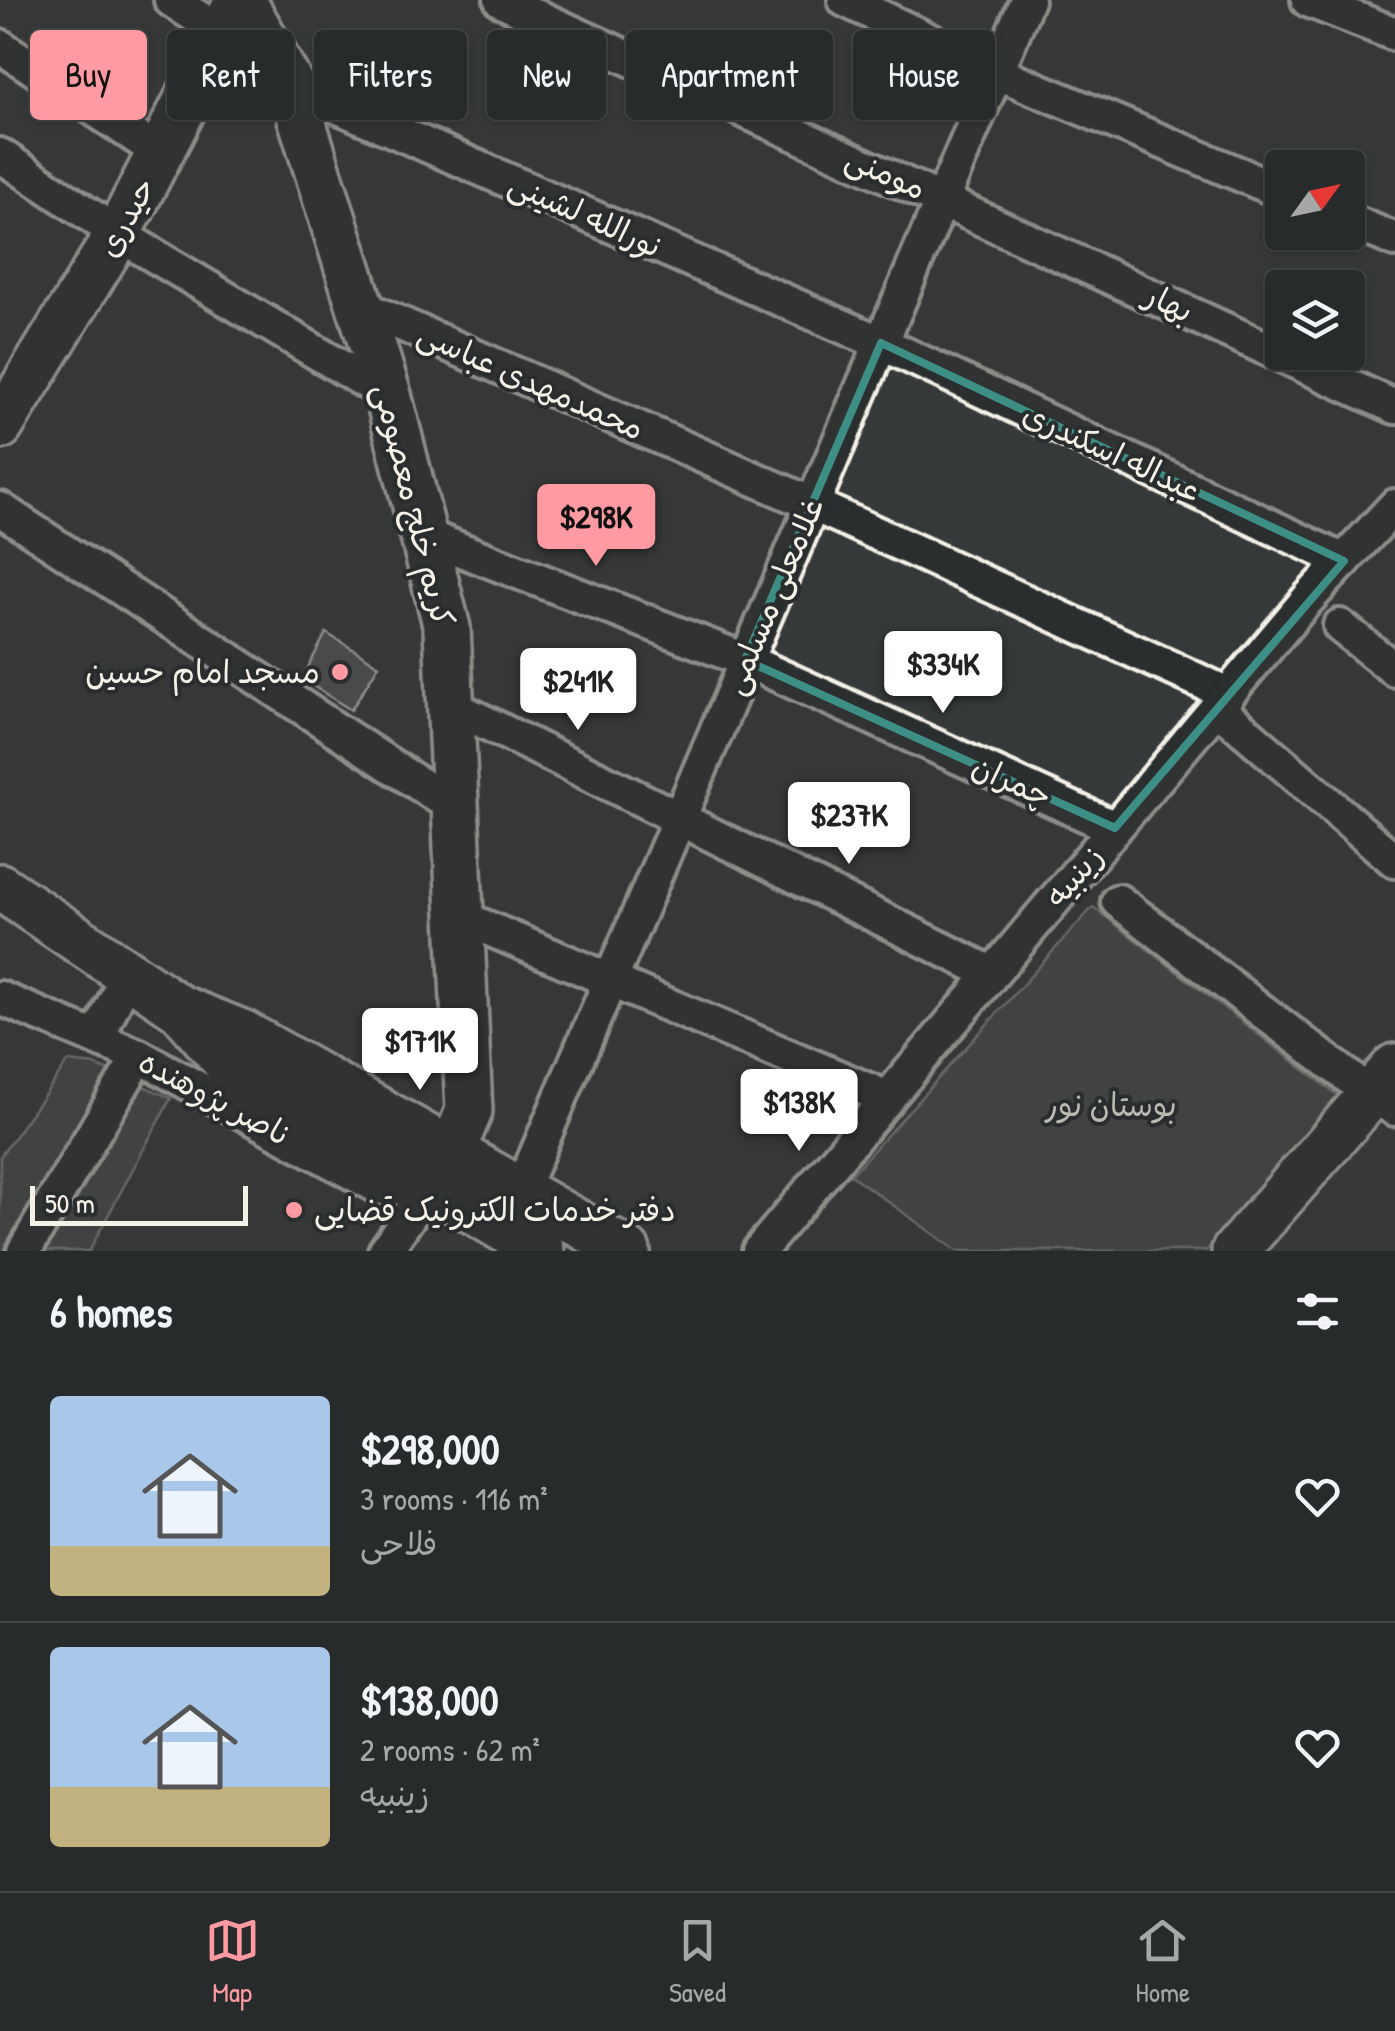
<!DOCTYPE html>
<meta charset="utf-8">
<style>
:root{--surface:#282b2b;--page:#343737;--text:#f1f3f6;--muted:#a5a7a9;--line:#444747;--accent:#ff9aa2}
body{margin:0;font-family:"Patrick Hand","Playpen Sans Arabic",sans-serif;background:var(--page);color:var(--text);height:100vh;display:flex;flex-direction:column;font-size:38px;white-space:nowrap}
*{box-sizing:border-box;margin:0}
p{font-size:32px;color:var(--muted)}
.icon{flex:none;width:55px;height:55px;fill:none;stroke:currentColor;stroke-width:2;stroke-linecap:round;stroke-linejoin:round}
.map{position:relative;height:1251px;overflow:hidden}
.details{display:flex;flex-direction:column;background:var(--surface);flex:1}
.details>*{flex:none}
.hud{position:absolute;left:30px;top:30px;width:1335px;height:90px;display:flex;gap:20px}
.needle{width:65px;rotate:57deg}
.controls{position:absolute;left:1265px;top:150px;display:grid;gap:20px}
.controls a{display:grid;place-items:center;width:100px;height:100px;border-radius:10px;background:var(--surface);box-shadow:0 2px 8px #0004,0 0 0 2px var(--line);font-size:50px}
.scale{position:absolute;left:30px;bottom:25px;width:218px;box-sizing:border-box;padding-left:10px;border:5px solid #f4f1e8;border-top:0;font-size:28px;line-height:35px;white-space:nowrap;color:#f4f1e8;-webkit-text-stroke:8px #2a2d2e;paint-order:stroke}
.price{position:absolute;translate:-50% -85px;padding:0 22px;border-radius:10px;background:#fff;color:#222;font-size:32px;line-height:65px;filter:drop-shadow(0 2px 5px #0008)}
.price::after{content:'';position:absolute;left:50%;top:60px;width:30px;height:22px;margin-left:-15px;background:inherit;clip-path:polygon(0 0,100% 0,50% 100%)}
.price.selected{background:var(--accent);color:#111}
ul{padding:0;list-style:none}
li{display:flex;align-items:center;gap:30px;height:250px;padding:0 50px}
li+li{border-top:2px solid var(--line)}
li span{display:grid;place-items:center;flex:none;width:280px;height:200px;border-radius:10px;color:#555}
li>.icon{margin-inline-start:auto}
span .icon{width:120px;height:120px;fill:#fffc;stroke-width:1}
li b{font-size:42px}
h2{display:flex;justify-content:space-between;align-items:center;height:120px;padding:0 50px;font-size:42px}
.chip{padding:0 35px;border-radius:10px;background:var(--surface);box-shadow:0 2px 8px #0004,0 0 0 2px var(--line);font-size:35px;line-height:90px}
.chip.selected{background:var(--accent);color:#111}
.tabs{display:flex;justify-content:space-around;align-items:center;height:140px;border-top:2px solid var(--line);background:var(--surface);font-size:28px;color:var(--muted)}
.tabs a{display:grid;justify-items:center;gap:5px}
.tabs .selected{color:var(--accent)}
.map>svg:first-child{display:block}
.green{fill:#4e514f;stroke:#a1a19c;stroke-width:2.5}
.building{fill:#616362;stroke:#f4f1e8;stroke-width:2.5}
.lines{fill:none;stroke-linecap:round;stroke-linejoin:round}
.street-casing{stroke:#f4f1e8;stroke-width:40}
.secondary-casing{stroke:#f4f1e8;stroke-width:52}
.street{stroke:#2a2d2e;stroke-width:32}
.secondary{stroke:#2a2d2e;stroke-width:45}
.marked{fill:none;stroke:#3d8f86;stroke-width:8;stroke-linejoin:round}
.poi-dot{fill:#ff9aa2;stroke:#2a2d2e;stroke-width:4}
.labels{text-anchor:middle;stroke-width:8;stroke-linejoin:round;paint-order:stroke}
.street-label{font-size:32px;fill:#f4f1e8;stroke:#2a2d2e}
.poi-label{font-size:32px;fill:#f4f1e8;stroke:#2a2d2e;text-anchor:end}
.park-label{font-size:32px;fill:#bab9b2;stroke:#2a2d2e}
</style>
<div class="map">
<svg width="1395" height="1251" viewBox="0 0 1395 1251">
<rect width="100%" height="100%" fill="#363939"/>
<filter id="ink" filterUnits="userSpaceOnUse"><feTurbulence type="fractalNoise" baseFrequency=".01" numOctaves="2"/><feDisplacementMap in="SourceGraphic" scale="20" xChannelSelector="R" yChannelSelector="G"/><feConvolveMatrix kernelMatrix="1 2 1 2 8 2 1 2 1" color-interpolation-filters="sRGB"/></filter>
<g filter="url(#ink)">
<g class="green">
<path d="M1093,907l248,191 -135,153h-249l-106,-76z"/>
<path d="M68,1062l27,3 76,33 -82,153h-89v-94z"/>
</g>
<path class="building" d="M326,633l53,32 -28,45 -49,-31z"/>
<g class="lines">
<defs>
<g id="street">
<path d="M171,0l51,33"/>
<path d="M501,0l894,407"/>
<path d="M845,0l151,72 286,120"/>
<path d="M1308,0l87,34"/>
<path d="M0,46l160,107"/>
<path d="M291,86l590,257 463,218"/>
<path d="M0,155l118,79 270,161"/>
<path d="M1348,220l47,20"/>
<path d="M360,306l452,198 416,190"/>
<path d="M0,509l454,298"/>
<path d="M423,535l322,125 370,168"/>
<path d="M1340,626l55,44"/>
<path d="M450,705l541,268"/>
<path d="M1217,707l178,154"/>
<path d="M1118,901l254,194 23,14"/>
<path d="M461,917l426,181"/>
<path d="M0,998l139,58 241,132 49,-1"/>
<path d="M97,1038l31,-65"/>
<path d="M520,1193l507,-1193"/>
<path d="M24,1251l115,-195"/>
<path d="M385,1251l44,-64"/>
<path d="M759,1251l548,-651 88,-94"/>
</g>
<g id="secondary">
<path d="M242,0l49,86 97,309 59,233 22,483 -18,42"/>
<path d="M0,426l118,-192 121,-234"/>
<path d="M0,887l179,121 65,26 383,217"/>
<path d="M184,1013l43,50 314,188"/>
<path d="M1235,1251l160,-184"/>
</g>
</defs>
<use href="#street" class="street-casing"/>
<use href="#secondary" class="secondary-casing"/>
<use href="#street" class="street"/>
<use href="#secondary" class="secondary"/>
</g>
</g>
<path d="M0 0H1395V1251H0ZM881,343l463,218 -229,267 -370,-168z" fill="#363939" fill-opacity=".55" fill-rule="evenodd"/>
<path class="marked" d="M881,343l463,218 -229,267 -370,-168z"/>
<g class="poi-dot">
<circle cx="340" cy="672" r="10"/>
<circle cx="294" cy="1210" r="10"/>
</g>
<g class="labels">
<g class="street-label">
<text transform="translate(886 173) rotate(24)" y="11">مومنی</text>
<text transform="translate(586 215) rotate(24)" y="11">نورالله لشینی</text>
<text transform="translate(126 217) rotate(-61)" y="11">حیدری</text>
<text transform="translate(1169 303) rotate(25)" y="11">بهار</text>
<text transform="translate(531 381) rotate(24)" y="11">محمدمهدی عباسی</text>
<text transform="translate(1112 452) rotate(25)" y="11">عبداله اسکندری</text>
<text transform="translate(414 505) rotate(76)" y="11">کریم خلج معصومی</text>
<text transform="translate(773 596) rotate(-67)" y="11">غلامعلی مسلمی</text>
<text transform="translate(1012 781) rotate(24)" y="11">چمران</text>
<text transform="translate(1074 876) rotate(-49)" y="11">زینبیه</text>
<text transform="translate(215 1098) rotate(28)" y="11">ناصر پژوهنده</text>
</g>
<g class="poi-label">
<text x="320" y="683">مسجد امام حسین</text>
<text x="314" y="1221" text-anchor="start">دفتر خدمات الکترونیک قضایی</text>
</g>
<g class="park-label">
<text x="1111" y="1116">بوستان نور</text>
</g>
</g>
</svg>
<div class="controls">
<a><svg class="needle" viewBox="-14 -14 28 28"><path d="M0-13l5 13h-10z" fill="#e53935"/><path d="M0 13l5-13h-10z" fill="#a5a7a9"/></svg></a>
<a><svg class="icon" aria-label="layers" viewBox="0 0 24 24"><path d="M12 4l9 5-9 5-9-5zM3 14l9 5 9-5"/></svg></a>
</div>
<div class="scale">50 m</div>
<b class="price selected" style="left:596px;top:569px">$298K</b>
<b class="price" style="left:943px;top:716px">$334K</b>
<b class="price" style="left:578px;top:733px">$241K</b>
<b class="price" style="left:849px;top:867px">$237K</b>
<b class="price" style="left:420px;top:1093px">$171K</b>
<b class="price" style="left:799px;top:1154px">$138K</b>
<div class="hud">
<a class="chip selected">Buy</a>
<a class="chip">Rent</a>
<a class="chip">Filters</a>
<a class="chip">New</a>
<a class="chip">Apartment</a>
<a class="chip">House</a>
</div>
</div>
<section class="details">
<h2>6 homes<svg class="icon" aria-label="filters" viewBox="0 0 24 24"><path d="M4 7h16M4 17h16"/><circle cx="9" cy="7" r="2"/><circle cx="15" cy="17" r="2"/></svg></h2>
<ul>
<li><span style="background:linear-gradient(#a9c7e8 75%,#c2b280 0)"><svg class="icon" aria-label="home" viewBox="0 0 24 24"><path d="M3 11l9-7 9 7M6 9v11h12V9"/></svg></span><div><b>$298,000</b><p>3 rooms · 116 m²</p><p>فلاحی</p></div><svg class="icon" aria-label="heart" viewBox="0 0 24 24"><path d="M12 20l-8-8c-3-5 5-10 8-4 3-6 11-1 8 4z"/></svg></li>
<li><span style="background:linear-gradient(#a9c7e8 70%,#c2b280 0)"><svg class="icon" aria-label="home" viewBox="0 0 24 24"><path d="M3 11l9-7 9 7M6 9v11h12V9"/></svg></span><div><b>$138,000</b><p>2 rooms · 62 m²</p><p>زینبیه</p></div><svg class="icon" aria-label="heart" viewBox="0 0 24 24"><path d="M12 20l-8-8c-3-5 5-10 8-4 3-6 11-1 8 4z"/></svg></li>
</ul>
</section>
<nav class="tabs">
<a class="selected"><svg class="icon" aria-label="map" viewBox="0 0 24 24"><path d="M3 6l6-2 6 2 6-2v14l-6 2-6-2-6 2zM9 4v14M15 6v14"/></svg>Map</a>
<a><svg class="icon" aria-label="saved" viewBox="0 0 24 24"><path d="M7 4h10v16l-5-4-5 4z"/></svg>Saved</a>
<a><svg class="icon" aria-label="home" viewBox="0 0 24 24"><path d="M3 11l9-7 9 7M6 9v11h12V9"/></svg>Home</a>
</nav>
